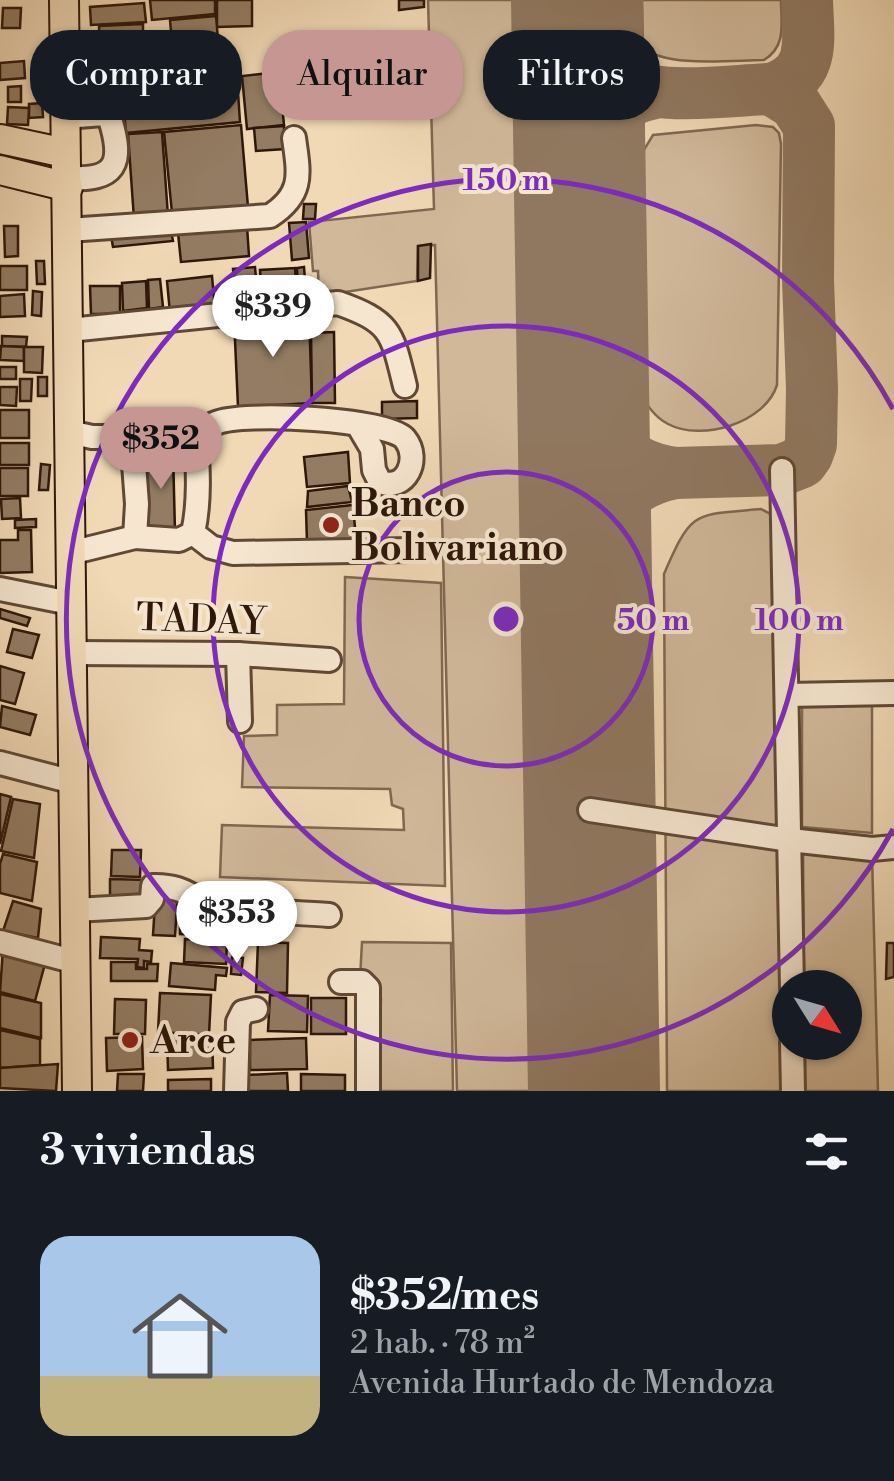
<!DOCTYPE html>
<html lang="es">
<meta charset="utf-8">
<style>
:root{--surface:#171b24;--page:#242831;--text:#f1f3f6;--muted:#9ea1a6;--accent:#c59692}
body{margin:0;font-family:"Libre Bodoni",serif;background:var(--page);color:var(--text);height:100vh;display:flex;flex-direction:column;font-size:38px;white-space:nowrap}
*{box-sizing:border-box;margin:0}
p{font-size:32px;color:var(--muted)}
.icon{flex:none;width:55px;height:55px;fill:none;stroke:currentColor;stroke-width:2;stroke-linecap:round;stroke-linejoin:round}
.map{position:relative;height:1091px;overflow:hidden}
.side{display:flex;flex-direction:column;background:var(--surface);flex:1}
.side>*{flex:none}
.banner{position:absolute;left:30px;top:30px;width:835px;height:90px;display:flex;gap:20px}
.needle{width:65px;rotate:127deg}
.fabs{position:absolute;left:772px;top:970px;display:grid;gap:20px}
.fabs a{display:grid;place-items:center;width:90px;height:90px;border-radius:50%;background:var(--surface);box-shadow:0 2px 8px #0004;font-size:50px}
.price{position:absolute;translate:-50% -85px;padding:0 22px;border-radius:35px;background:#fff;color:#222;font-size:32px;line-height:65px;filter:drop-shadow(0 2px 5px #0008)}
.price::after{content:'';position:absolute;left:50%;top:60px;width:30px;height:22px;margin-left:-15px;background:inherit;clip-path:polygon(0 0,100% 0,50% 100%)}
.price.active{background:var(--accent);color:#111}
ul{padding:0;list-style:none}
li{display:flex;align-items:center;gap:30px;height:250px;padding:0 40px}
li span{display:grid;place-items:center;flex:none;width:280px;height:200px;border-radius:30px;color:#555}
li>.icon{margin-inline-start:auto}
span .icon{width:120px;height:120px;fill:#fffc;stroke-width:1}
li b{font-size:42px}
h2{display:flex;justify-content:space-between;align-items:center;height:120px;padding:0 40px;font-size:42px}
.pill{padding:0 35px;border-radius:40px;background:var(--surface);box-shadow:0 2px 8px #0004;font-size:35px;line-height:90px}
.pill.active{background:var(--accent);color:#111}
.map>svg:first-child{display:block}
.green{fill:#d0b899;stroke:#7f6851;stroke-width:2.5}
.lines{fill:none;stroke-linecap:round;stroke-linejoin:round}
.taxiway{stroke:#907860;stroke-width:52}
.runway{stroke:#907860;stroke-width:132}
.building{fill:#937c63;stroke:#2e1709;stroke-width:2.5}
.minor-casing{stroke:#5f4834;stroke-width:28}
.major-casing{stroke:#2e1709;stroke-width:32}
.minor{stroke:#f6e6d0;stroke-width:22}
.major{stroke:#f1d9b6;stroke-width:28}
.ring{fill:none;stroke:#7b2cbf;stroke-width:5}
.poi-dot{fill:#8f2418;stroke:#f6e6d0;stroke-width:4}
.labels{text-anchor:middle;stroke-width:8;stroke-linejoin:round;paint-order:stroke}
.poi-label{font-size:38px;font-weight:bold;fill:#2e1709;stroke:#f6e6d0;text-anchor:start}
.street-label{font-size:38px;fill:#2e1709;stroke:#f6e6d0}
.centre{fill:#7b2cbf;stroke:#f6e6d0;stroke-width:5}
.ring-label{font-size:30px;text-anchor:middle;font-weight:bold;fill:#7b2cbf;stroke:#f6e6d0;stroke-width:8;stroke-linejoin:round;paint-order:stroke}
</style>
<div class="map">
<svg width="894" height="1091" viewBox="0 0 894 1091">
<rect width="100%" height="100%" fill="#f1d9b6"/>
<filter id="stains"><feTurbulence type="fractalNoise" baseFrequency=".002" numOctaves="4"/><feColorMatrix values="0 0 0 0 .2 0 0 0 0 .09 0 0 0 0 .02 0 0 0 .5 -.17"/></filter>
<radialGradient id="worn" r=".72"><stop offset=".6" stop-color="#630" stop-opacity="0"/><stop offset="1" stop-color="#630" stop-opacity=".3"/></radialGradient>
<g class="green">
<path d="M428,0h91l16,1091h-78l-22,-846 -17,1 -1,35 -98,15 -1,-25h-5l-4,-49 125,-13z"/>
<path d="M642,0h139c0,23 6,46 -17,60 -32,0 -95,8 -121,-12z"/>
<path d="M756,125l17,2 6,6 2,11 -4,241c-12,38 -75,57 -109,39 -15,-8 -22,-21 -31,-35l2,-231 14,-23z"/>
<path d="M761,509l13,7 6,10 3,565h-116l-3,-517c28,-65 30,-59 97,-65z"/>
<path d="M345,577l96,6 4,303 -225,-9 2,-52 182,5 -1,-21 -11,-4 -2,-16 -148,-2 2,-51 33,-1v-30l67,-1z"/>
<path d="M872,703v130l-70,-6v-123z"/>
<path d="M803,845l69,9 6,237h-73v-48l40,-1v-54l-41,-1z"/>
<path d="M362,942l89,1 2,148h-81v-56l8,-7 1,-29 -9,-2 -12,-18z"/>
</g>
<g class="lines">
<g class="taxiway">
<path d="M577,10c7,22 14,46 32,63 34,32 118,17 162,16"/>
<path d="M581,201c5,-53 13,-95 73,-108"/>
<path d="M582,357c8,61 25,106 93,116l107,-3 20,-8 5,-7 4,-11 1,-55 -4,-109 1,-154 -14,-22 -24,-15c46,-14 37,-49 36,-89"/>
<path d="M587,585c4,-58 28,-100 88,-112"/>
</g>
<path class="runway" d="M577,0l17,1091"/>
</g>
<g class="building">
<path d="M150,0h65v14l-63,6z"/>
<path d="M217,0h35v26l-35,1z"/>
<path d="M399,0h25v7l-25,3z"/>
<path d="M144,3l2,19 -55,3 -1,-18z"/>
<path d="M3,8h18l-1,20h-18z"/>
<path d="M216,16l3,35 -46,4 -3,-35z"/>
<path d="M143,24v30l-43,1 -1,-29z"/>
<path d="M131,56v22l-37,1v-22z"/>
<path d="M181,56l1,20 -29,1v-20z"/>
<path d="M425,58l1,55h-10l-2,-53z"/>
<path d="M24,61l1,17 -25,2v-17z"/>
<path d="M279,72l5,53 -37,4 -5,-53z"/>
<path d="M413,75l1,36 -61,2v-33z"/>
<path d="M237,77l3,45 -114,11 -4,-44z"/>
<path d="M21,86v16h-13v-15z"/>
<path d="M42,103l1,14 -14,1v-14z"/>
<path d="M8,107l21,1 -1,17 -21,-1z"/>
<path d="M241,125l7,82 -76,6 -8,-81z"/>
<path d="M284,126l1,23 -29,2 -2,-23z"/>
<path d="M162,132l6,84 -34,3 -6,-85z"/>
<path d="M304,204h12l-1,15h-12z"/>
<path d="M306,222l3,36 -17,2 -3,-37z"/>
<path d="M4,226h14v30l-13,1z"/>
<path d="M247,226l2,30 -68,6 -3,-29z"/>
<path d="M170,227l3,14 -60,6 -2,-11z"/>
<path d="M431,244l-1,34 -12,3v-35z"/>
<path d="M36,261h8l1,23h-8z"/>
<rect x="0" y="266" width="27" height="24"/>
<path d="M255,267l3,34 -22,2 -3,-34z"/>
<path d="M304,267l2,25h-8l-1,-24z"/>
<path d="M295,268l2,26 -35,8 -2,-32z"/>
<path d="M212,276l3,33 -45,4 -3,-32z"/>
<path d="M160,279l3,28 -14,2 -1,-29z"/>
<path d="M146,281l1,27 -24,3 -1,-28z"/>
<path d="M90,286h30v28h-29z"/>
<path d="M33,291l9,1 -1,24 -9,-1z"/>
<path d="M24,294l1,22 -25,1v-21z"/>
<path d="M309,314l3,89 -74,4 -4,-89z"/>
<path d="M334,332l1,71h-23l-1,-70z"/>
<path d="M2,336l25,1 -1,10 -24,-1z"/>
<path d="M1,346l23,1v14l-24,-1z"/>
<path d="M24,347h19l-1,26 -18,-1z"/>
<rect x="0" y="367" width="16" height="12"/>
<rect x="38" y="377" width="9" height="19"/>
<path d="M20,379h12l-1,22h-11z"/>
<path d="M0,387h17l-1,19 -16,-1z"/>
<path d="M417,401v17l-35,1v-17z"/>
<rect x="0" y="410" width="29" height="28"/>
<rect x="0" y="443" width="29" height="22"/>
<path d="M173,452l2,80h-27l-2,-79z"/>
<path d="M348,452l2,31 -43,4 -3,-30z"/>
<path d="M41,464l9,1 -2,25h-9z"/>
<rect x="0" y="468" width="28" height="28"/>
<path d="M348,486l4,16 -45,5 1,-16z"/>
<path d="M20,498l1,20 -19,1 -1,-20z"/>
<path d="M353,505l3,34 -49,4 -1,-33z"/>
<path d="M36,519v8l-21,1v-8z"/>
<path d="M18,530h13l1,42 -32,1v-33h18z"/>
<path d="M0,609l30,9 -3,8 -27,-8z"/>
<path d="M13,629l26,6 -7,23 -25,-6z"/>
<path d="M0,666l24,7 -9,31 -15,-4z"/>
<path d="M2,706l34,9 -6,20 -30,-8z"/>
<path d="M0,794l11,3 -11,47z"/>
<path d="M13,799l27,5 -6,54 -33,-7z"/>
<path d="M112,850h29l-1,27 -29,-1z"/>
<path d="M3,854l34,8 -5,39 -32,-8v-29z"/>
<path d="M110,879l38,1 -1,17h-37z"/>
<path d="M156,888l22,2 -3,46 -22,-1z"/>
<path d="M13,901l28,8 -3,29 -35,-7z"/>
<path d="M180,918l64,3v16l-64,-3z"/>
<path d="M101,937l39,2 -1,11 13,1 -1,11 -7,-1v7l-7,-1 1,-8 -38,-1z"/>
<path d="M185,939l42,2 -1,23 -42,-2z"/>
<path d="M258,942l30,1 -1,50 -31,-1z"/>
<path d="M887,943h7v34l-8,2z"/>
<path d="M3,949l43,11 -11,41 -35,-9z"/>
<path d="M232,957l11,1 -2,17 -10,-1z"/>
<path d="M111,962h25v7h11v-5h11l-1,17h-46z"/>
<path d="M171,963l56,5 -1,8 -10,-1 -1,15 -46,-4z"/>
<path d="M160,993l51,2 -2,40 -51,-3z"/>
<path d="M0,994l41,9v35l-41,-10z"/>
<path d="M270,995l38,1 -1,36 -39,-1z"/>
<rect x="311" y="998" width="35" height="36"/>
<path d="M115,999l31,1 -1,34h-31z"/>
<path d="M0,1030l40,9v26l-40,3z"/>
<path d="M212,1036l1,32 -45,2 -1,-32z"/>
<path d="M142,1037l1,32 -36,2 -1,-33z"/>
<path d="M306,1038l1,31 -57,1v-30z"/>
<path d="M58,1064l-2,27 -56,-3v-20z"/>
<path d="M287,1073l1,18h-41v-16z"/>
<path d="M118,1074h26l-1,17h-26z"/>
<path d="M301,1074l44,1v16h-44z"/>
<path d="M211,1079v12h-43v-11z"/>
</g>
<g class="lines">
<defs>
<g id="minor">
<path d="M65,117l38,-3 7,5c14,45 6,62 -43,59"/>
<path d="M68,230l202,-14c34,-22 29,-42 24,-78"/>
<path d="M69,330l269,-27c54,19 54,30 67,83"/>
<path d="M69,432l23,5h40l5,67 -2,33 -65,16"/>
<path d="M196,436c6,-4 13,-11 20,-13 26,-12 173,-4 189,16 16,20 1,53 -25,43l-6,-12 -2,-21 -13,-22"/>
<path d="M132,437l56,-7 8,6c2,32 4,66 -3,97l-14,7 -44,-3"/>
<path d="M782,470l10,518"/>
<path d="M193,533l18,14 22,6 178,-3"/>
<path d="M0,589l70,14"/>
<path d="M72,653l166,1 91,6"/>
<path d="M238,654l2,67"/>
<path d="M787,695l107,-2"/>
<path d="M0,763l73,19"/>
<path d="M590,810l200,30 82,9 22,-2"/>
<path d="M75,910l71,-4 6,-7 1,-13c35,-1 40,16 66,20 36,6 74,6 110,9"/>
<path d="M0,942l76,20"/>
<path d="M341,982h21l6,6v103"/>
<path d="M792,1042l1,49"/>
<path d="M236,1091l2,-69 5,-10 13,-3"/>
</g>
<g id="major">
<path d="M64,0l13,1091"/>
<path d="M0,139l65,14"/>
<path d="M0,170l68,17"/>
</g>
</defs>
<use href="#minor" class="minor-casing"/>
<use href="#major" class="major-casing"/>
<use href="#minor" class="minor"/>
<use href="#major" class="major"/>
</g>
<g class="ring">
<circle cx="506" cy="619" r="147"/>
<circle cx="506" cy="619" r="293"/>
<path d="M893 829A440 440 0 1 1 893 409"/>
</g>
<g class="poi-dot">
<circle cx="331" cy="525" r="10"/>
<circle cx="130" cy="1040" r="10"/>
</g>
<g class="labels">
<g class="poi-label">
<text x="351" y="516">Banco<tspan x="351" dy="44">Bolivariano</tspan></text>
<text x="150" y="1053">Arce</text>
</g>
<g class="street-label">
<text transform="translate(201 619) rotate(2)" y="13">TADAY</text>
</g>
</g>
<circle cx="506" cy="619" r="15" class="centre"/>
<g class="ring-label">
<text x="506" y="190">150 m</text>
<text x="653" y="630">50 m</text>
<text x="799" y="630">100 m</text>
</g>
<rect width="100%" height="100%" filter="url(#stains)"/>
<rect width="100%" height="100%" fill="url(#worn)"/>
</svg>
<div class="fabs">
<a><svg class="needle" viewBox="-14 -14 28 28"><path d="M0-13l5 13h-10z" fill="#e53935"/><path d="M0 13l5-13h-10z" fill="#9ea1a6"/></svg></a>
</div>
<b class="price" style="left:273px;top:360px">$339</b>
<b class="price active" style="left:161px;top:492px">$352</b>
<b class="price" style="left:237px;top:966px">$353</b>
<div class="banner">
<a class="pill">Comprar</a>
<a class="pill active">Alquilar</a>
<a class="pill">Filtros</a>
</div>
</div>
<section class="side">
<h2>3 viviendas<svg class="icon" aria-label="filters" viewBox="0 0 24 24"><path d="M4 7h16M4 17h16"/><circle cx="9" cy="7" r="2"/><circle cx="15" cy="17" r="2"/></svg></h2>
<ul>
<li><span style="background:linear-gradient(#a9c7e8 70%,#c2b280 0)"><svg class="icon" aria-label="home" viewBox="0 0 24 24"><path d="M3 11l9-7 9 7M6 9v11h12V9"/></svg></span><div><b>$352/mes</b><p>2 hab. · 78 m²</p><p>Avenida Hurtado de Mendoza</p></div></li>
</ul>
</section>
